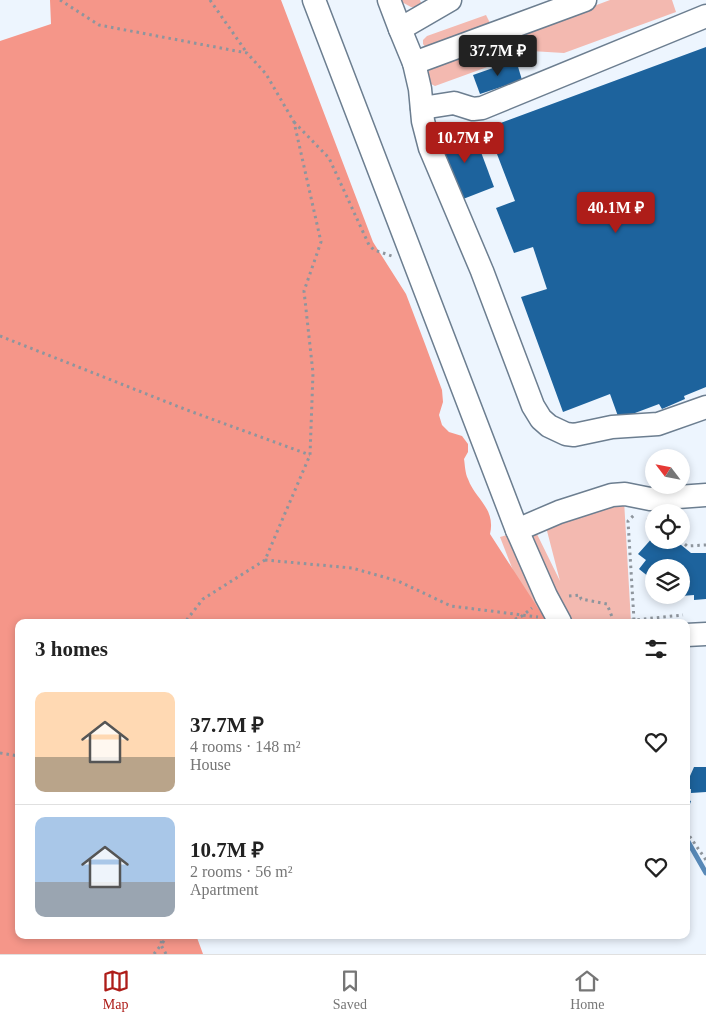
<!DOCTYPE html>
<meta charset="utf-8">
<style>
:root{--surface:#fff;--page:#f2f2f2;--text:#222;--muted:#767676;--line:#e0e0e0;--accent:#ae1d19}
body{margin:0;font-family:Georgia,serif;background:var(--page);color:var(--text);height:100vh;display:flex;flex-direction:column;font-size:19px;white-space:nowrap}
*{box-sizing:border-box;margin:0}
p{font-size:16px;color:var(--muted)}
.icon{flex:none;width:28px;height:28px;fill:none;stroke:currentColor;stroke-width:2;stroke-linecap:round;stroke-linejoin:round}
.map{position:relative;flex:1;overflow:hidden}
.sheet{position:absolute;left:15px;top:619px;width:675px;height:320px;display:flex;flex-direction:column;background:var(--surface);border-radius:10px;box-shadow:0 2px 8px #0003}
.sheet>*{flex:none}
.needle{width:32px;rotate:302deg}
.buttons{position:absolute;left:645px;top:449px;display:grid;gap:10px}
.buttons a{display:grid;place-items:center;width:45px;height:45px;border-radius:50%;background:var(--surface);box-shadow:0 2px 8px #0003;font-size:25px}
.price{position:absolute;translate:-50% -42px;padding:0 11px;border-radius:5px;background:var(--accent);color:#fff;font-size:16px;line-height:32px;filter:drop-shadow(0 1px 2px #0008)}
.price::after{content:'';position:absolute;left:50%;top:30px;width:15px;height:11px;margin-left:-8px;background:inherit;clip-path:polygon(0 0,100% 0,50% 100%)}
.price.selected{background:#222;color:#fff}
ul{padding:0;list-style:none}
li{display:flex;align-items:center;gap:15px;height:125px;padding:0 20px}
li+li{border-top:1px solid var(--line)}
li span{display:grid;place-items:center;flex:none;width:140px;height:100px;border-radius:10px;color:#555}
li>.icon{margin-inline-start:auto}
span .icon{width:60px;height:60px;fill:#fffc;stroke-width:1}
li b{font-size:21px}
h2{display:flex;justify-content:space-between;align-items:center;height:60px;padding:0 20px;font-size:21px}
.tab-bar{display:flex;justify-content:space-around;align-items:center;height:70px;border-top:1px solid var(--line);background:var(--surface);font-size:14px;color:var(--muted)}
.tab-bar a{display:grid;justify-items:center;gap:2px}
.tab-bar .selected{color:var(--accent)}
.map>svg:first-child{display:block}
.green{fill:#f3b9b0}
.forest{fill:#f59689}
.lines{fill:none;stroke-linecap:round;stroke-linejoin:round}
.stream{stroke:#5889b8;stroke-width:5}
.building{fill:#1d639d}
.minor-casing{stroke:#6c7e90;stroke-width:25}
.path{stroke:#8e959d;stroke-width:3;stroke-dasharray:2.5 4;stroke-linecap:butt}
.minor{stroke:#fff;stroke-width:22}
</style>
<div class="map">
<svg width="706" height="954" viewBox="0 0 706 954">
<rect width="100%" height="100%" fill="#edf5fe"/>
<g class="green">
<path d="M398,0h22l3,8 -12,-1z"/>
<path d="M551,0h10l-135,48 -3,-4v-4l4,-4 59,-21 4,8z"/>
<path d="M610,0h62l4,12 -112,41 -33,-2 -96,35 -6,-3 -2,-10 8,-8z"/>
<path d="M624,500l7,122h-98l-33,-85 34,-9 26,53 -14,-54z"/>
</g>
<path class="forest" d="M50,0h231l92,242 33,52 19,50 17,46 1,12 -4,13 3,10 7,7 13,4 6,8v8l-4,7c1,6 1,14 4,20 7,20 28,29 22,55l57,88h-528v313h177l7,19h-203v-913l51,-17z"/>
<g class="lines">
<path class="stream" d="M686,838l20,35"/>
</g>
<g class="building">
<path d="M706,47v340l-22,9 1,3 -23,10 -3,-5 -40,15 -9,-25 -47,18 -42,-115 26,-8 -14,-42 -19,6 -18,-45 19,-7 -28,-73z"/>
<path d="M516,60l6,20 -42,14 -7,-19z"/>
<path d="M472,128l22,59 -36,14 -22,-60z"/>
<path d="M654,536v4h21l16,13h15v46l-12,1v-5l-13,1v-28h-27v13l-15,-12 7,-9 -8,-6z"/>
<path d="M694,767h12v25l-15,1v-4h-5v-13h4z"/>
<path d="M686,799l5,2 -2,6h-3z"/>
</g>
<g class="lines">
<defs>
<g id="minor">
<path d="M314,0l203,530 29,66 14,26"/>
<path d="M389,0l11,29 50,-29"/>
<path d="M400,29l14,34 6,26 3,32 7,27 52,123 51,135 8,13 8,7 17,8 8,1 38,-8 46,-3 48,-17"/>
<path d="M414,63l171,-63"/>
<path d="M422,108l32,-5 19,6 9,-1 224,-92"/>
<path d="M517,530l42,-18 53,-17 13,-1 25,5 56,-4"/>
<path d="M686,635l20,-1"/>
</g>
</defs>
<use href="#minor" class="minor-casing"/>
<g class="path">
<path d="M60,0l39,25 148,28 19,21 28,48 27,120 -17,49 9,82 -3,82 -45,105 -62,39 -18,23"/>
<path d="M210,0l37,53"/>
<path d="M294,122l35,36 40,87 5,5 18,6"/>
<path d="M0,336l187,74 123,45"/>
<path d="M647,518l7,5"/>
<path d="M680,540l7,6 19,-1"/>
<path d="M265,560l87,8 46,13 53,25 87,11"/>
<path d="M569,596l11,-1 1,4 26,5 7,18 69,-7"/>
<path d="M634,620l-6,-99 7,-7"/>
<path d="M509,622l13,-6 10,-8"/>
<path d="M0,753l19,3"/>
<path d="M686,831l20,29"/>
<path d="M154,954l7,-9 1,-10"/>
<path d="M166,954l-5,-9 7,-10"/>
</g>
<use href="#minor" class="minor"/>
</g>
</svg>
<div class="buttons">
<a><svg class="needle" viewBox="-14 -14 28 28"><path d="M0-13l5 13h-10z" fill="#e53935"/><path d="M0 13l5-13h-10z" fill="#767676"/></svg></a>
<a><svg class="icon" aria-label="locate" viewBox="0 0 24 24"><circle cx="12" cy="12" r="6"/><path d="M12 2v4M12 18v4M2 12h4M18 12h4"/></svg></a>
<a><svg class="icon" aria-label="layers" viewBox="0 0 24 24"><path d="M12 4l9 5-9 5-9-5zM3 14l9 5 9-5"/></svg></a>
</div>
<b class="price selected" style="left:498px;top:77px">37.7M ₽</b>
<b class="price" style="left:465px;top:164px">10.7M ₽</b>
<b class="price" style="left:616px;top:234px">40.1M ₽</b>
<section class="sheet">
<h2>3 homes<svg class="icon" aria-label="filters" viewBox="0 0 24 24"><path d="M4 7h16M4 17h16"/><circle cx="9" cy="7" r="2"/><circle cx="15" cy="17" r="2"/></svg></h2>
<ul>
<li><span style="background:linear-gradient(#ffd9b3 65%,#b9a48a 0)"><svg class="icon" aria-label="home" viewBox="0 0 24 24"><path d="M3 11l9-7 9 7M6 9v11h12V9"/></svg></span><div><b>37.7M ₽</b><p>4 rooms · 148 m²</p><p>House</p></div><svg class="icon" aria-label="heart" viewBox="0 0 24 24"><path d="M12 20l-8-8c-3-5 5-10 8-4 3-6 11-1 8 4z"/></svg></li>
<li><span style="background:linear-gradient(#a9c7e8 65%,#9aa5b1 0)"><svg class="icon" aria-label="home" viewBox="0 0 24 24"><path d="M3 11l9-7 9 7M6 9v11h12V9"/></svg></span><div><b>10.7M ₽</b><p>2 rooms · 56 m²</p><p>Apartment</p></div><svg class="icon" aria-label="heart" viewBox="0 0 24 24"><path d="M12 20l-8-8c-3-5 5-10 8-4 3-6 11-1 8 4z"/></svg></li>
</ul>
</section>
</div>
<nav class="tab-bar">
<a class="selected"><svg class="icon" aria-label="map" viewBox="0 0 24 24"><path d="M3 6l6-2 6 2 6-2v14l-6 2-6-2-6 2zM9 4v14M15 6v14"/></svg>Map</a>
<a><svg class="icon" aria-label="saved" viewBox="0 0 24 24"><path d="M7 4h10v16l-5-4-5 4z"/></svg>Saved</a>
<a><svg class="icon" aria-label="home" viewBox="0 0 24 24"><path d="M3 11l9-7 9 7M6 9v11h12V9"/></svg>Home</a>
</nav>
